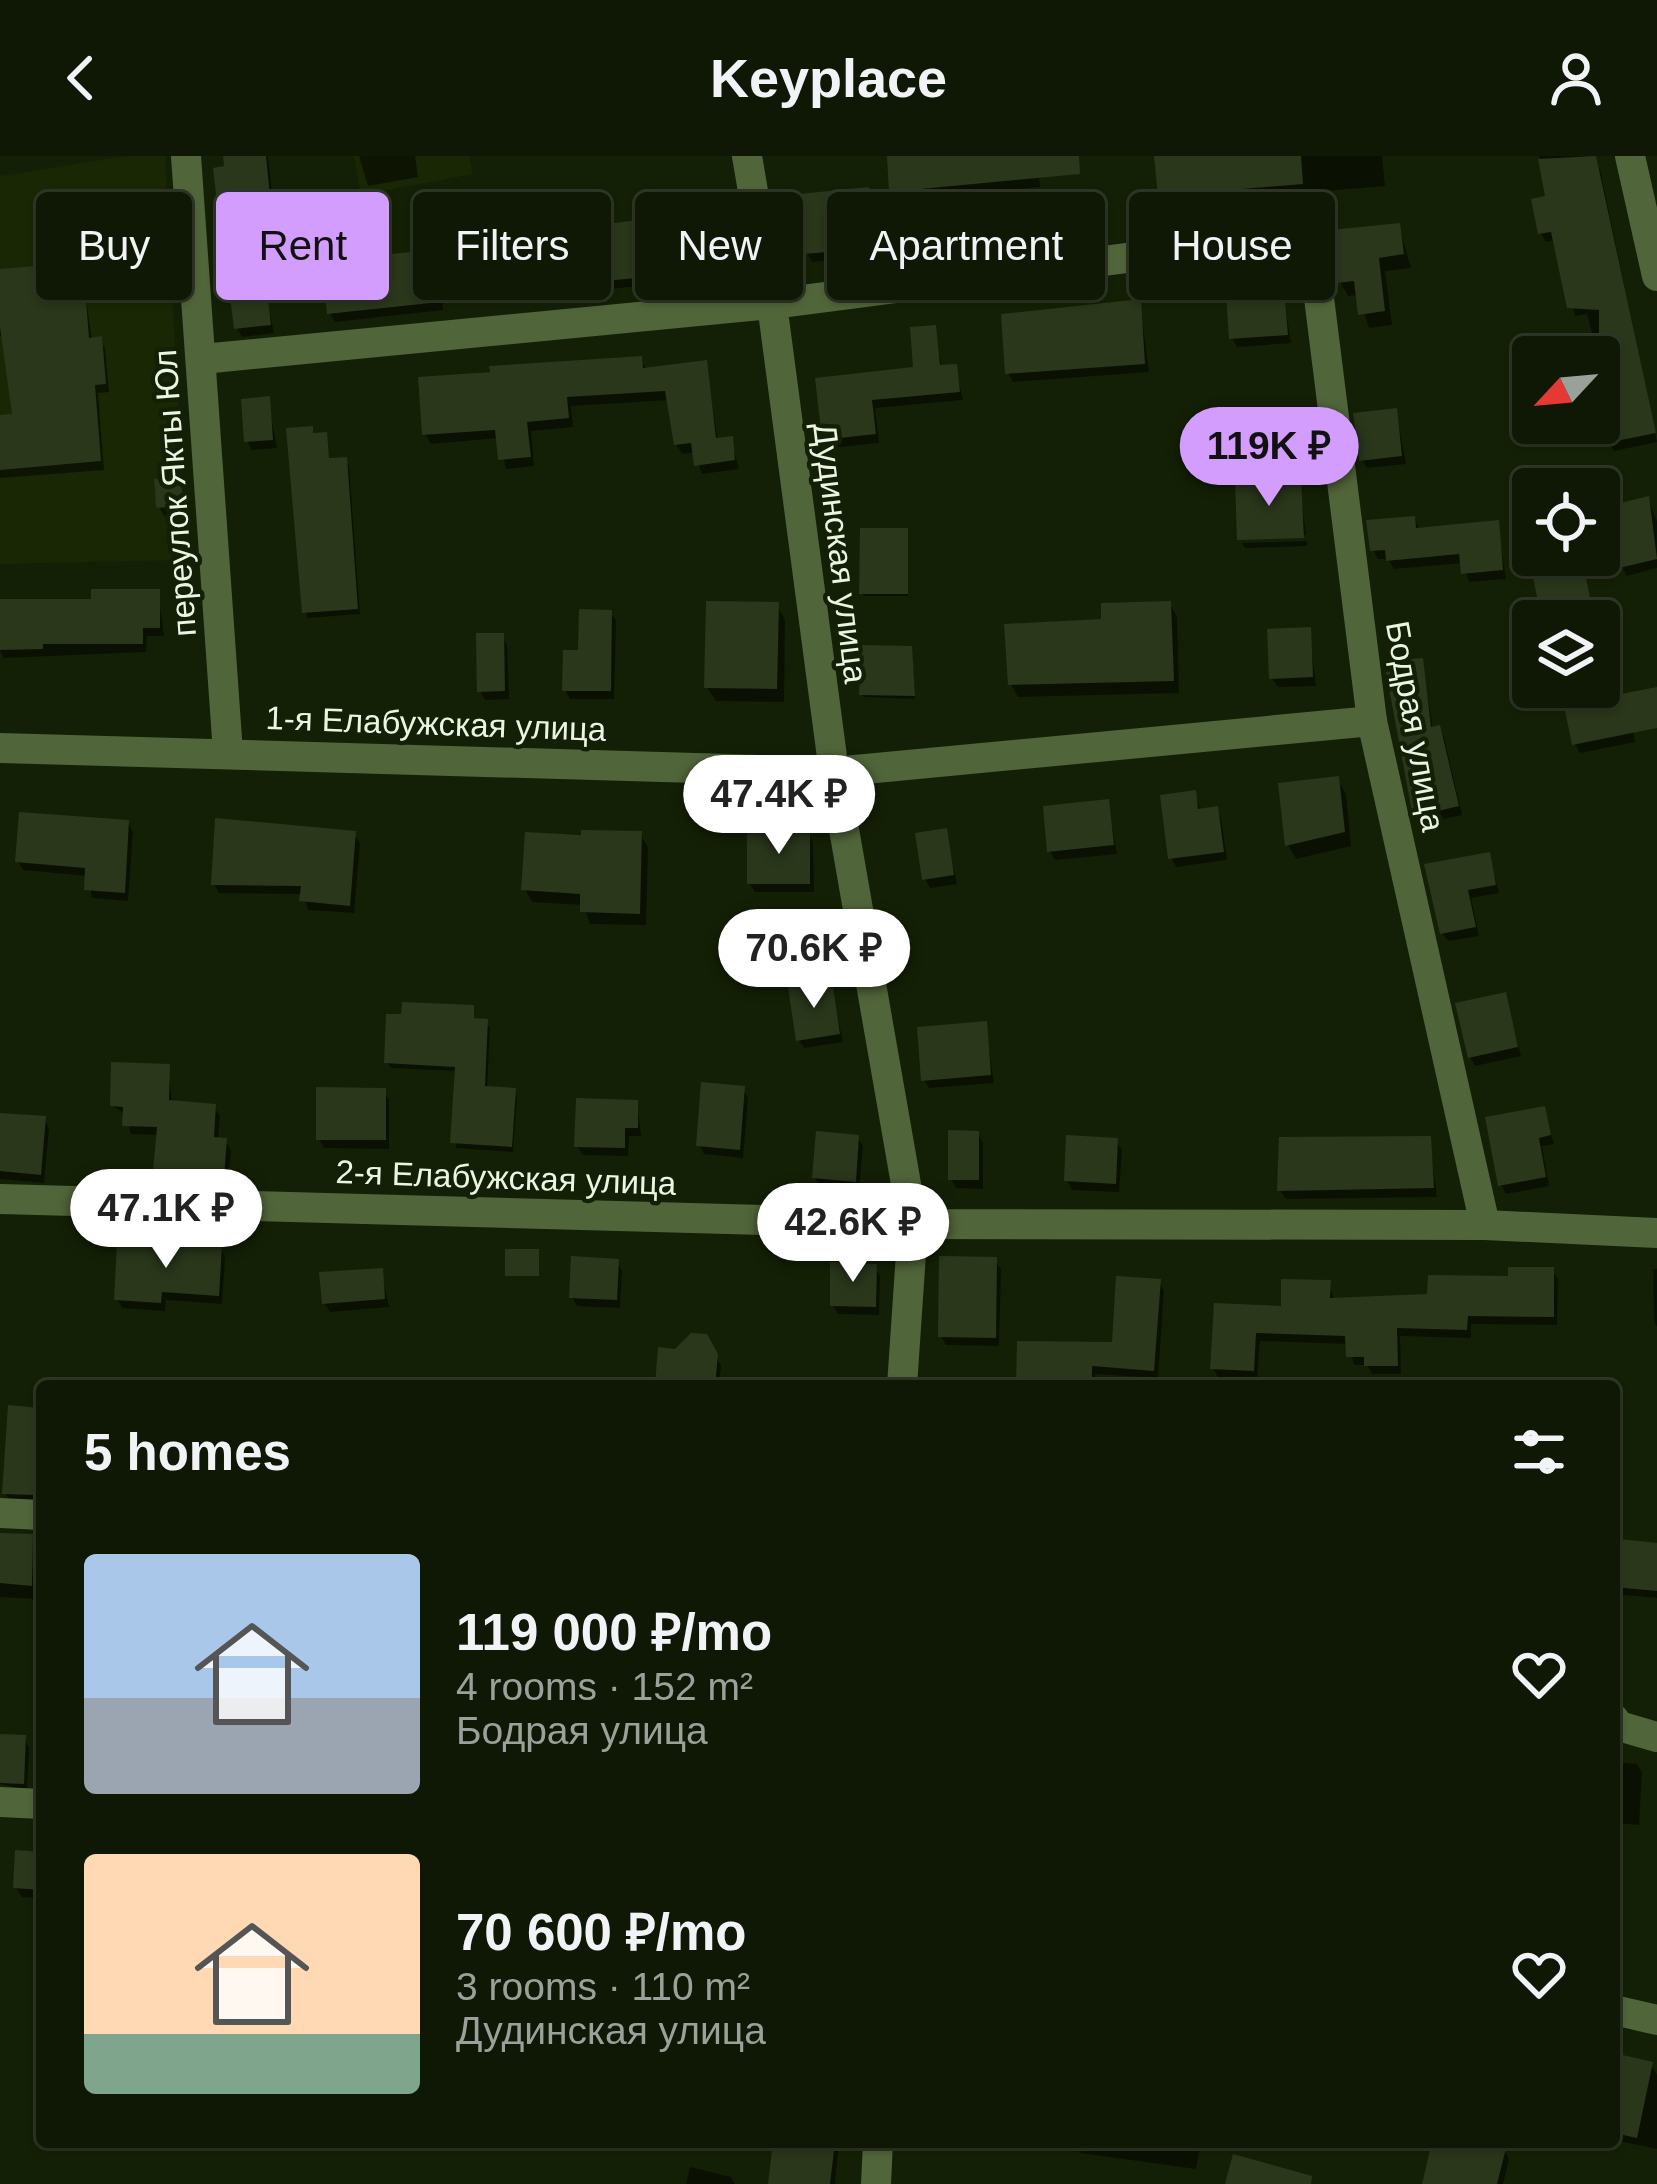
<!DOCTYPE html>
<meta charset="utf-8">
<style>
:root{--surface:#0f1804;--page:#18210e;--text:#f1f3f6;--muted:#9ba09a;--line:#2f3726;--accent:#d29dfd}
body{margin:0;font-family:Helvetica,sans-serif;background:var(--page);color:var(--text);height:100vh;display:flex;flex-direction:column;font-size:45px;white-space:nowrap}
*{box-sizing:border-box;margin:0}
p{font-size:39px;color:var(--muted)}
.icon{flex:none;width:66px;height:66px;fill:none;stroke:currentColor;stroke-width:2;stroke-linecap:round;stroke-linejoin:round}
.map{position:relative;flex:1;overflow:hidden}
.sheet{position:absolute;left:36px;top:1224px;width:1584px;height:768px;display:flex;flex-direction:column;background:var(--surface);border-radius:12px;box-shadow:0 3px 9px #0004,0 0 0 3px var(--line)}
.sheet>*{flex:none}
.hud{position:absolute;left:36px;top:36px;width:1587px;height:108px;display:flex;gap:24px}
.needle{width:78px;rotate:244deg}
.tools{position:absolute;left:1512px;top:180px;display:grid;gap:24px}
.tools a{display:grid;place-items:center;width:108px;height:108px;border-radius:12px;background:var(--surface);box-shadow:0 3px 9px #0004,0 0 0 3px var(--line);font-size:60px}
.price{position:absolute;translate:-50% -102px;padding:0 27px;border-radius:42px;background:#fff;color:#222;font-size:39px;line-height:78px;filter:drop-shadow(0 3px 6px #0008)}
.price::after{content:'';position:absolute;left:50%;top:72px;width:36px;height:27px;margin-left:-18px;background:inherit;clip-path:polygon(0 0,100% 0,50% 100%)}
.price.on{background:var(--accent);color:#111}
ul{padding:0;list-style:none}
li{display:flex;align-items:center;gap:36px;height:300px;padding:0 48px}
li span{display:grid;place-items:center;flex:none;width:336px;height:240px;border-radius:12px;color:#555}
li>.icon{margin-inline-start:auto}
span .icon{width:144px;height:144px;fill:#fffc;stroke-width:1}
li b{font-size:51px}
h2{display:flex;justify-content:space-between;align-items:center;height:144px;padding:0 48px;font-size:51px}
.pill{padding:0 42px;border-radius:12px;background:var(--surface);box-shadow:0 3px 9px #0004,0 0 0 3px var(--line);font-size:42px;line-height:108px}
.pill.on{background:var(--accent);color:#111}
header{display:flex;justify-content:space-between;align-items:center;height:156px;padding:0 48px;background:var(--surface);font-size:54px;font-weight:800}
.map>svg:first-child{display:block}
.built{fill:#192704}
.shadow{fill:#0007}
.building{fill:#2a371b}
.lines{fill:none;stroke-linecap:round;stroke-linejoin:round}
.minor{stroke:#51653a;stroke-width:30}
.labels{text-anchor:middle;stroke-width:9;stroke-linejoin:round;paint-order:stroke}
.street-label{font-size:33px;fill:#ecf5e4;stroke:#142005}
</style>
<header><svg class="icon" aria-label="back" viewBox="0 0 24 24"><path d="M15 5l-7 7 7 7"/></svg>Keyplace<svg class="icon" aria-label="person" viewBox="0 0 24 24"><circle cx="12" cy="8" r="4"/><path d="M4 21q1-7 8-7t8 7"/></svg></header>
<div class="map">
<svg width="1657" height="2028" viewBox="0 0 1657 2028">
<rect width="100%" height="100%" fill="#142005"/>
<g class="built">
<path d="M127,0h38l21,404 -186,4v-388z"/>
<path d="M354,0h115l4,18 -112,21z"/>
</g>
<g class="shadow">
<path d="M226,0h42l5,48 -48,6 -5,-8z"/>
<path d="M359,0h56l3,21 -50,9z"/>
<path d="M890,0h193l-45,5 2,26 -143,13z"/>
<path d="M1157,0h225l3,30 -219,18z"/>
<path d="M1539,0h46l15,13 57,273 -43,9 -5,-9 -10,-34 1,-45 -13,-49 -12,2 -19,-76 -10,2 -5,-9 7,-34z"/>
<path d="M867,34l11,66 -66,6 -5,-9z"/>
<path d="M718,47l12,66 -80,9 1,7 -148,14 -7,-22 -55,4 2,29 -108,12 -5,-8 40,-66 6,10 116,-11 45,-13 8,29 50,-6z"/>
<path d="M1399,70l12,42 -26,3 7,54 -23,3 -11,-33 -10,1 -8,-14z"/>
<path d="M81,109l11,75h8l5,8 4,44 -11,1 6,77 -104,8v-60l15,-2 -7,-81 -8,1v-64z"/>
<path d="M264,130l10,47 -32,4 -5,-9z"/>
<path d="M1283,135l8,52 -54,4 -5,-9z"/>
<path d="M1140,146l9,70 -136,10 -5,-9z"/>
<path d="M934,172l8,40 13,-1 8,33 -88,8 4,35 -49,5 -12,-67 98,-11z"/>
<path d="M640,203l7,11 58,-6 13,76 13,-1 8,30 -37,5 -7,-22 -13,2 -6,-10 -6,-44 -99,6 2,21 -42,4 3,35 -28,3 -7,-31 -68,6 -6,-10 -4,-54 143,-18z"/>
<path d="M268,244l9,48 -25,2 -5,-9z"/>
<path d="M1396,255l10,53 -39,4 -5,-8z"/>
<path d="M311,273l4,7 10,-1 5,26 15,-1 4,6 11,148 -52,4 -3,-6z"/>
<path d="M179,324l7,34 -22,2 -5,-9z"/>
<path d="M1299,324l7,55 -66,2z"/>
<path d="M1648,343l9,22v47l-30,8 -5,-9z"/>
<path d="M1414,363l5,9 78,-4 9,55 -37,3 -6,-19 -69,6 -6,-10h-10l-5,-9z"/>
<path d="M906,375l2,65h-44l-2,-3z"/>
<path d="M1307,385v5l-62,2 -3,-5z"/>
<path d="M1583,415l13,50h-51l-8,-42z"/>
<path d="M158,436l6,44h-17l-1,16 -142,6 -4,-7v-49h94z"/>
<path d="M1170,448l7,13 2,76 -161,4 -7,-13 93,-62z"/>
<path d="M777,449l8,15 -1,82 -68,-1 -9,-14z"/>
<path d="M610,456l6,9 -2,78h-44l-5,-9 16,-37z"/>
<path d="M1309,474l7,56 -38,1 -6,-9z"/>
<path d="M502,480l5,9 2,54 -24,1 -5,-9z"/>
<path d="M912,497l3,46 -51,-2 -2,-3z"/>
<path d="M1422,505l11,68 11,8 18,78 -41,9 -20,-150z"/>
<path d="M1628,549l7,37 -55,11 -5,-9z"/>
<path d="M1338,624l8,14 5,52 -55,13 -8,-14z"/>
<path d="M1195,638l6,18 15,-3 5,9 6,42 -51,7 -5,-9z"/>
<path d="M1108,646l9,52 -62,6 -5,-9z"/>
<path d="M128,667l5,9 -5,69 -36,-3 -4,-22 -65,-6 -5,-9z"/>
<path d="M945,676l12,52 -27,4 -5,-9z"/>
<path d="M808,677l5,9 1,50h-59l-5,-8z"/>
<path d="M354,678l6,9 -6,70 -46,-3 -5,-16 -84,-1 -5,-9z"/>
<path d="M640,678l8,13 -2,78 -56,-1 -7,-19 -51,-3 -7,-13 3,-54z"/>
<path d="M1489,699l10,38 -28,5 8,38 -31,5 -6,-8z"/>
<path d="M830,827l13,59 -39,6 -5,-8z"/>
<path d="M1505,840l16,60 -46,10 -5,-9z"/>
<path d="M472,851l3,14 15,6 -3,62 27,2 3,6 -4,55 -57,-4 1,-77 -66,-3 -4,-6z"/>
<path d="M985,869l9,58 -65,5 -5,-8z"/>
<path d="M168,911l4,36 42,4 6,9 -2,24 8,1 5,9 -3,35 -67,-5 -5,-9 3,-36 -28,-1 -5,-19 -13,-9z"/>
<path d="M743,933l5,9 -5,60 -39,-4 -5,-9z"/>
<path d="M384,935l5,9v49l-65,-1 -5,-9z"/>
<path d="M637,947l4,33h-12l-1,20 -45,-1 -6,-9z"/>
<path d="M1543,953l11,35 -12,2 7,40 -43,8 -5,-9z"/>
<path d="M0,960l44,3 5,9 -5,55 -44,-4z"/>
<path d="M978,978l5,9v46l-27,-1 -5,-9z"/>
<path d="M857,981l6,9 -4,44 -39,-3 -5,-9z"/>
<path d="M1429,983l8,58 -151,2 -6,-9z"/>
<path d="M1116,985l6,9 -3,42 -47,-2 -5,-9z"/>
<path d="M220,1092l5,9 -3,47 -56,-4 -1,11 -43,-3 -5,-9z"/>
<path d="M995,1104l6,9 -2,77 -53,-1 -5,-9z"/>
<path d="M617,1106l5,9 -2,37 -43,-2 -5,-9z"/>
<path d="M875,1111l5,9 -1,39 -41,-1 -5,-9z"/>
<path d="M1653,1113h4v58l-3,-6z"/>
<path d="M1552,1114l6,9 -1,46 -86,-1v14l-71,-2 1,38h-29l-5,-9h-13l-5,-21 -89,-3 -3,38 -39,-2 -5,-9 71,-59 45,-26 5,17 96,-3z"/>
<path d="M381,1115l8,36 -59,5 -6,-9z"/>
<path d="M1159,1126l5,9 -6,87 -63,-4v12h-76l95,-40z"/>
<path d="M705,1180l16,30 -2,20h-60z"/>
<path d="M38,1254l4,90 -30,5 -7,-12z"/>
<path d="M32,1381l5,9 -2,53 -35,-2v-53z"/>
<path d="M1657,1390v52l-34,-3 -6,-9z"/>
<path d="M0,1581l24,1 5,9 -2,43 -27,-6z"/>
<path d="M1614,1606l23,2 5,9 -3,52 -25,-2z"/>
<path d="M42,1699v43l-20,-1 -6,-9z"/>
<path d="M1614,1904l37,5 6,10v74l-43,-9z"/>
<path d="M776,1986h63l-4,42h-64z"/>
<path d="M1075,1986h126l-5,27 -116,-16z"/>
<path d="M1435,1986h51l18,8 5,9 -6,25h-78z"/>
<path d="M690,2011l41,10 4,7h-49z"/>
</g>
<g class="building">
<path d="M223,0h43l4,40 -53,7 -4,-35 11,-2z"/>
<path d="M887,0h192l1,18 -191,18z"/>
<path d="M1154,0h147l2,28 -145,12z"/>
<path d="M1596,0l60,277 -50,10 -7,-34v-99l-32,-2 -16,-76 -13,2 -7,-35 14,-3 -7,-37z"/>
<path d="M869,31l5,61 -70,6 -5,-60z"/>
<path d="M720,44l7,60 -80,9 1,8 -153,14 -3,-23 -54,5 2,29 -113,12 -7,-64 51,-5 1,11 117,-12 -1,-7 51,-6 4,29 48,-6 -3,-28 94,-11 -1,-11z"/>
<path d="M1400,67l4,31 -25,4 6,53 -27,4 -4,-34 -17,2 -7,-53z"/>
<path d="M83,106l6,76 13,-2 4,48 -11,1 6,76 -101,9v-55l12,-1 -12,-87v-58z"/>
<path d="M266,126l5,43 -37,4 -5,-42z"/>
<path d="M1284,132l4,47 -59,4 -3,-47z"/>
<path d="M1141,143l4,65 -140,10 -4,-60z"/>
<path d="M936,169l4,40 17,-1 3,28 -88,8 4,34 -54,6 -7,-62 98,-11 -3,-40z"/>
<path d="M642,200l1,12 64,-8 9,78 17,-2 2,24 -41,6 -3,-23 -17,2 -9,-54 -98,6 2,21 -42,4 4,35 -33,3 -3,-30 -73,5 -4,-58 72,-5 -1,-6z"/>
<path d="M270,240l3,44 -29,2 -3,-43z"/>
<path d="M1397,252l5,48 -43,5 -6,-48z"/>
<path d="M313,270v7l14,-1 2,26 18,-1 11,152 -56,4 -16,-185z"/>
<path d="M181,320l2,30 -27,2 -2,-29z"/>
<path d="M1301,321l3,61 -67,2 -2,-61z"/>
<path d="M1649,340l8,63 -38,9 -15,-61z"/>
<path d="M1415,360l1,12 83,-8 4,50 -42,4 -2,-20 -73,7 -1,-11 -15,1 -4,-31z"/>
<path d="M860,372h48v66h-49z"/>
<path d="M1584,412l10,49 -52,4 -9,-44z"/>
<path d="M91,433h69v39h-17v16h-100v5l-43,1v-51h91z"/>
<path d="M706,445l73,1 -2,87 -73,-1z"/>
<path d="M1171,445l3,80 -166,4 -4,-61 97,-5v-16z"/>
<path d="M579,453l33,1 -1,81h-49l1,-41h15z"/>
<path d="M1311,471l2,50 -44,2 -2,-50z"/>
<path d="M476,477h28l1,58 -28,1z"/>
<path d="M861,489l51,1 3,50 -56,-1z"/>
<path d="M1423,502l8,69 9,-2 19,81 -46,11 -27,-145 12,-1 -1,-11z"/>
<path d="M1657,531v41l-85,17 -8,-40z"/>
<path d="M1339,620l6,56 -60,14 -7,-63z"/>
<path d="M1196,634l2,19 20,-3 6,46 -56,7 -8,-64z"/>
<path d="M1109,643l5,46 -67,7 -4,-46z"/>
<path d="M19,656l110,8 -4,73 -41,-3 1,-22 -70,-6z"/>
<path d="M215,662l141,13 -6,75 -51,-5 2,-15 -90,-1z"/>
<path d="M947,672l7,47 -32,5 -7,-47z"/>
<path d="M581,674l61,1 -2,83 -60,-2v-18l-59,-4 4,-58 56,3z"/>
<path d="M810,674v54h-63v-53z"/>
<path d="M1490,696l6,33 -28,5 8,37 -36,7 -16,-70z"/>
<path d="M832,824l8,54 -44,7 -8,-54z"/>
<path d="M1506,836l12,55 -50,11 -13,-55z"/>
<path d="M402,846l72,3v13l14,1 -3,67 31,2 -4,59 -62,-4 5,-76 -71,-4 2,-49h15z"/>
<path d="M987,865l4,54 -70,6 -4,-54z"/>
<path d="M111,906l59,2 -1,36 47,4 -2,33 13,1 -3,40 -71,-7 4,-44 -35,-1 1,-19 -13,-1z"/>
<path d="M701,926l44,4 -5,64 -44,-4z"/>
<path d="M316,931l70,1v52h-70z"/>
<path d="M576,942l62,2v28h-13v20l-51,-1z"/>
<path d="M1545,950l6,29 -12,3 7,39 -48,9 -13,-69z"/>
<path d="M0,957l46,3 -5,59 -41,-4z"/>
<path d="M948,974l31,1v49h-31z"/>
<path d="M816,975l43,4 -3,47 -44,-4z"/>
<path d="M1066,979l52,3 -2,46 -52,-3z"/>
<path d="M1431,980l3,52 -157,3 2,-54z"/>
<path d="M117,1086l105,3 -3,51 -57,-4 -1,11 -47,-3z"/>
<rect x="505" y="1093" width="34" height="27"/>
<path d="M571,1100l48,3 -2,41 -48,-2z"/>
<path d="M939,1100l58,1 -1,81 -58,-1z"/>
<path d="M830,1106l47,2 -1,43 -46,-1z"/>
<path d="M1508,1111h46v50l-86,-1 -1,14 -70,-2 1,38h-34v-9h-18l-1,-21 -89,-3 -2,38 -44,-2 4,-66 67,3v-27l50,1 -1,18 97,-4 1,-19 80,1z"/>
<path d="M383,1112l2,31 -63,5 -3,-32z"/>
<path d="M1116,1120l45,3 -7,92 -62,-5v20h-76l1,-45 95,1z"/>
<path d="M691,1177l16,1 11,20 -3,32 -60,-1 3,-38 17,2z"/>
<path d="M8,1249l32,3 2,81h-6l-1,6 -33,-1z"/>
<path d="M0,1377l33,1 -1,52 -32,-3z"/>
<path d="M1619,1383l38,4v48l-43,-4z"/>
<path d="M0,1578l26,1 -2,49 -24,-1z"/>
<path d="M15,1694l27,2v38l-29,-2z"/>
<path d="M1614,1897l39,9 -16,76 -23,-5z"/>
<path d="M773,1986h62l-5,42h-62z"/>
<path d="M1432,1986l74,6 -9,36h-75z"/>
<path d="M1233,1998l79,22 -1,8h-86z"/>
</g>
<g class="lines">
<g class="minor">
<path d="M186,0l42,597"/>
<path d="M747,0l25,148 62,468 79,452 -11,162"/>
<path d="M1630,0l27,120"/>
<path d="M202,203l570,-55 539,-70 61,487 113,504"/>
<path d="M0,592l834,24 538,-51"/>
<path d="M0,1043l913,25 572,1 172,8"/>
<path d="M0,1357l42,2"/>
<path d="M1614,1563l5,7 38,11"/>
<path d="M0,1646l42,2"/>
<path d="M1614,1854l43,10"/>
<path d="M876,2028l2,-42"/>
</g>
</g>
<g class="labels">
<g class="street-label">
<text transform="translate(174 337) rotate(-94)" y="12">переулок Якты Юл</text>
<text transform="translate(841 397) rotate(83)" y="12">Дудинская улица</text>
<text transform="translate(436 567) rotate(2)" y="12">1-я Елабужская улица</text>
<text transform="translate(1416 570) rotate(80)" y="12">Бодрая улица</text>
<text transform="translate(506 1021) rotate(2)" y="12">2-я Елабужская улица</text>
</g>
</g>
</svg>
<div class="tools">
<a><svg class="needle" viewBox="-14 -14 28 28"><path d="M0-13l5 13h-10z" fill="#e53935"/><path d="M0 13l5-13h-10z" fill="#9ba09a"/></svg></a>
<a><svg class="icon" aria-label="locate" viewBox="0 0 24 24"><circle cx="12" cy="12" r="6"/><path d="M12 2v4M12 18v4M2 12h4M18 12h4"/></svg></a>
<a><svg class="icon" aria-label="layers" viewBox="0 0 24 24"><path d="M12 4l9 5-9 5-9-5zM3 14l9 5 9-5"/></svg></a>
</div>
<b class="price on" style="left:1269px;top:353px">119K ₽</b>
<b class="price" style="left:779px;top:701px">47.4K ₽</b>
<b class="price" style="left:814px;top:855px">70.6K ₽</b>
<b class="price" style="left:166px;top:1115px">47.1K ₽</b>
<b class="price" style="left:853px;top:1129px">42.6K ₽</b>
<div class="hud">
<a class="pill">Buy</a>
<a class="pill on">Rent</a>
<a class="pill">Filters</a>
<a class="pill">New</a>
<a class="pill">Apartment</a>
<a class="pill">House</a>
</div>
<section class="sheet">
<h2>5 homes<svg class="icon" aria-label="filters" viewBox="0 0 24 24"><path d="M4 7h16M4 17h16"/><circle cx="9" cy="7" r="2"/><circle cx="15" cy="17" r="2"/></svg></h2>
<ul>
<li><span style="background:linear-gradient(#a9c7e8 60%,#9aa5b1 0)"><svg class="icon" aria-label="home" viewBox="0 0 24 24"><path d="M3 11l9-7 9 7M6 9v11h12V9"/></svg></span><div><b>119 000 ₽/mo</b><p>4 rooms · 152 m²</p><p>Бодрая улица</p></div><svg class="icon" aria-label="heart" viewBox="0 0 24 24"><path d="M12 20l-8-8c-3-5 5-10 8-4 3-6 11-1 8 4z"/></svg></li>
<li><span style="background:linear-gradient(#ffd9b3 75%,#7fa58c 0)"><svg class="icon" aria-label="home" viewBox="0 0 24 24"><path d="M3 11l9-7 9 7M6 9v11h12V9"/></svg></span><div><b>70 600 ₽/mo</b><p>3 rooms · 110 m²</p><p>Дудинская улица</p></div><svg class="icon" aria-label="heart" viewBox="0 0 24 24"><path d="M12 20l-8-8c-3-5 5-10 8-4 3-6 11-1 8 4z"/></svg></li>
</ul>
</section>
</div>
